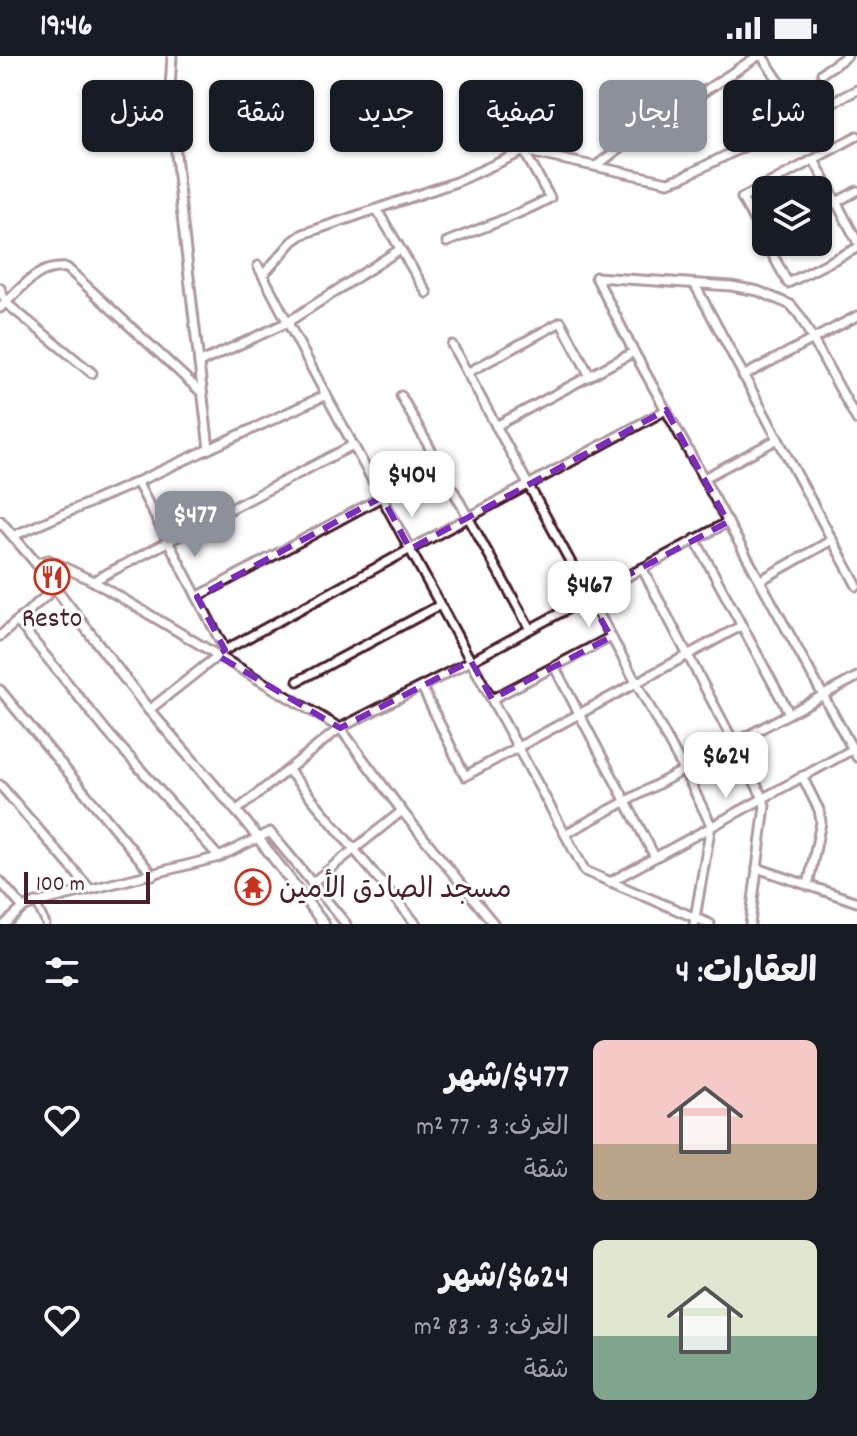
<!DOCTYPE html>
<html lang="ar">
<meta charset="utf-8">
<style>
:root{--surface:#171b24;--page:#20242c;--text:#f1f3f6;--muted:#9ea1a6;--accent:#8c9099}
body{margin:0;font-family:Dekko,"Playpen Sans Arabic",sans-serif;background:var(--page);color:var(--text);direction:rtl;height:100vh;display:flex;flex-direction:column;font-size:30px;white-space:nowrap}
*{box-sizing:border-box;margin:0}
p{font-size:26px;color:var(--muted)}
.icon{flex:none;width:44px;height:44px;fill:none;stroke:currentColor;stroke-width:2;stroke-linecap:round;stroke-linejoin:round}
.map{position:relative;height:868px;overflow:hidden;direction:ltr}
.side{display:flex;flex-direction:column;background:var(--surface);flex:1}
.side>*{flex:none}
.hud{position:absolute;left:24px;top:24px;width:810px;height:72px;direction:rtl;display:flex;gap:16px}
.tools{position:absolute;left:752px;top:120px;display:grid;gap:16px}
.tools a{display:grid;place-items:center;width:80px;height:80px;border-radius:12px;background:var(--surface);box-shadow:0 2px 6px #0004;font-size:40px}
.scale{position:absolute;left:24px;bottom:20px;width:126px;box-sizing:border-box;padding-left:8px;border:4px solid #4a1f2b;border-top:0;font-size:22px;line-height:28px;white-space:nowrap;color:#4a1f2b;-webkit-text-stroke:6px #fff;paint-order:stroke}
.price{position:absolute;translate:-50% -68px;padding:0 18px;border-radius:16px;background:#fff;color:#222;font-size:26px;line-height:52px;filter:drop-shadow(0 2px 4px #0008)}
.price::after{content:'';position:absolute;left:50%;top:48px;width:24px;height:18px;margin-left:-12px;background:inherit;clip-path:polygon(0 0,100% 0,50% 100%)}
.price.current{background:var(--accent);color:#fff}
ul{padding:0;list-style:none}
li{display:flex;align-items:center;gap:24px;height:200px;padding:0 40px}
li span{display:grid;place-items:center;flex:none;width:224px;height:160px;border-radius:12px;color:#555}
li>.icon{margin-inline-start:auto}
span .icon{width:96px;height:96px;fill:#fffc;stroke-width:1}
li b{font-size:34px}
h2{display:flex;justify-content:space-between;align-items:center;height:96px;padding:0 40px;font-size:34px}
.pill{padding:0 28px;border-radius:12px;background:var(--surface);box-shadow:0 2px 6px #0004;font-size:28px;line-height:72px}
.pill.current{background:var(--accent);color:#fff}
.status{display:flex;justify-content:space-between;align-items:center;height:56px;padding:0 40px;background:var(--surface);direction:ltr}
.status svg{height:22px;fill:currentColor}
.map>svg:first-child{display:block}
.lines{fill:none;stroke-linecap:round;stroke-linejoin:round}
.pedestrian-casing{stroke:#4a1f2b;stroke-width:11}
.minor-casing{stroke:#4a1f2b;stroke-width:13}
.tertiary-casing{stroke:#4a1f2b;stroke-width:14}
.pedestrian{stroke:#fff;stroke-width:5}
.minor{stroke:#fff;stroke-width:7}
.tertiary{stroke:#fff;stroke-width:8}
.marked{fill:none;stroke:#7b2cbf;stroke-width:6;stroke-dasharray:16 10;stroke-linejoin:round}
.labels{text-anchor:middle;stroke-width:6;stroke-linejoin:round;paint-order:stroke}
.poi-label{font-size:28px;fill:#4a1f2b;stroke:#fff}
</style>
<div class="status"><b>19:46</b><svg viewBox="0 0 49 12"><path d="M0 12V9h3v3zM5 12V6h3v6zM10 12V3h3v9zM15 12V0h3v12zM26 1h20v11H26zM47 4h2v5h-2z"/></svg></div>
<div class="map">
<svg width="857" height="868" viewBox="0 0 857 868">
<rect width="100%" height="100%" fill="#fff"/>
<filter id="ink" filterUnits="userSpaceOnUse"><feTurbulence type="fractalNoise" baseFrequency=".0125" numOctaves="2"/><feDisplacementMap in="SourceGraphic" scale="16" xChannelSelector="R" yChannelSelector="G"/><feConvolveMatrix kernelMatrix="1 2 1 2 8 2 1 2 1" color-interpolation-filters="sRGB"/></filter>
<g filter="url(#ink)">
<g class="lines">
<defs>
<path id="pedestrian" d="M36,847l10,21"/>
<g id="minor">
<path d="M172,0l-2,32 11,120 28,241"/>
<path d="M762,0l41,61"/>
<path d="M822,17l25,-17"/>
<path d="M857,80l-115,62 46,85 69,-35"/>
<path d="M814,104l43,81"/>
<path d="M596,110l40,-30 122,-80"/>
<path d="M377,154l50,83"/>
<path d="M818,156l39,-21"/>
<path d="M447,186c34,-14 70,-26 103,-44l-26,-47"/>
<path d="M258,210l68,129"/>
<path d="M263,219l30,-34 10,-7 153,-52 68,-31 144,31 15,-5 174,-87"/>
<path d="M596,221l38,75 223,405"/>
<path d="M596,221l135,9 27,5 33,14 9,11 57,104"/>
<path d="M695,229l162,301"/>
<path d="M0,232l6,15 86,70"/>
<path d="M0,252c22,-19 35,-43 67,-40l134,124"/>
<path d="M452,289l232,425 27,55 -17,99"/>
<path d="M199,307l89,-41 111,-72"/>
<path d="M467,317l94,-51 29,54"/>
<path d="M743,320l114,-60"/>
<path d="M401,340l129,233"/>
<path d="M496,370l138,-74"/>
<path d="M704,422l74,-39"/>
<path d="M137,426l88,168"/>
<path d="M13,480l124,-54 189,-87 259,476 125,53"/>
<path d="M695,483l94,174"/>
<path d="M36,507l13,-3 44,21 247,147 62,83 92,113"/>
<path d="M642,512l121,230 2,8 -15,118"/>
<path d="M761,524l71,-40"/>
<path d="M93,525l260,-136"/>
<path d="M197,541l185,-100"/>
<path d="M18,566l90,111 111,124"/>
<path d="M0,580l55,-48"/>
<path d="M555,612l100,189"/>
<path d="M298,625l142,-76"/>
<path d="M422,631l43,89 276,-150"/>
<path d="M0,634l153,185"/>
<path d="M492,643l119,-62"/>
<path d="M149,654l76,-60 441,-240"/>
<path d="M289,715l127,153"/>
<path d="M802,720l17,34 2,12 -13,64"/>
<path d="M0,729l90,104"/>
<path d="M236,755l104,-83 131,-67 257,-139"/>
<path d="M565,778l292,-157"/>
<path d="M757,812l100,34"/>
<path d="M0,825l23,27"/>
<path d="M610,826l247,-135"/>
<path d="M312,827l90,-72"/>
<path d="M5,868l18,-16 13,-5 183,-46 51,-25 76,92"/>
</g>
<path id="tertiary" d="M0,465l36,42 113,147 96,111 79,103"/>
</defs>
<use href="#pedestrian" class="pedestrian-casing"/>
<use href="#minor" class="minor-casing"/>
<use href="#tertiary" class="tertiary-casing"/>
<use href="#pedestrian" class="pedestrian"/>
<use href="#minor" class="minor"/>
<use href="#tertiary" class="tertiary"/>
</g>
</g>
<path d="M0 0H857V868H0ZM666,354l62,112 -140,74 23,41 -119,62 -21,-38 -131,67 -123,-73 8,-5 -28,-53 185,-100 28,52z" fill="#fff" fill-opacity=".55" fill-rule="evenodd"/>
<path class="marked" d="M666,354l62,112 -140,74 23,41 -119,62 -21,-38 -131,67 -123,-73 8,-5 -28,-53 185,-100 28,52z"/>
<defs>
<symbol id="restaurant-ring" viewBox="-11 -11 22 22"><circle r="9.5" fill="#fff" stroke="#c8321e" stroke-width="1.5"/><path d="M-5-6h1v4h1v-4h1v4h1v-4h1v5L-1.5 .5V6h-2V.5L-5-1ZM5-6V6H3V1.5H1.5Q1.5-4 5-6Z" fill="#c8321e"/></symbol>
<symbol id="temple-ring" viewBox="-11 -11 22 22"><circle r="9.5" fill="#fff" stroke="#c8321e" stroke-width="1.5"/><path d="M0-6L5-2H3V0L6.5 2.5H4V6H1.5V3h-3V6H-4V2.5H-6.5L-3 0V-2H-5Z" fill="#c8321e"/></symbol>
</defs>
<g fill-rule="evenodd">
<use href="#restaurant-ring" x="32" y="501" width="40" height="40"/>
<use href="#temple-ring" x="233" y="811" width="40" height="40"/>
</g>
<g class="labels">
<g class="poi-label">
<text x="52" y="570">Resto</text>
<text x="279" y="841" text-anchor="start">مسجد الصادق الأمين</text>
</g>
</g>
</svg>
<div class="tools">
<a><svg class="icon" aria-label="layers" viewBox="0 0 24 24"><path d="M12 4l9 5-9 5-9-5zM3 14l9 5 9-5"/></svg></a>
</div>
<div class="scale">100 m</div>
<b class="price" style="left:412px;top:463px">$404</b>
<b class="price current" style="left:195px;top:503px">$477</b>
<b class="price" style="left:589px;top:573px">$467</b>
<b class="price" style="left:726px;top:744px">$624</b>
<div class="hud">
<a class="pill">شراء</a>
<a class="pill current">إيجار</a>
<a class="pill">تصفية</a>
<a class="pill">جديد</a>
<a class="pill">شقة</a>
<a class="pill">منزل</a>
</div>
</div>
<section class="side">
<h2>العقارات: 4<svg class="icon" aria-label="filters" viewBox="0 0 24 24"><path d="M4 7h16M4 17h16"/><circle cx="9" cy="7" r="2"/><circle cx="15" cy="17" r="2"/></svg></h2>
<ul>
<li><span style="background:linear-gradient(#f6c9c9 65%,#b9a48a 0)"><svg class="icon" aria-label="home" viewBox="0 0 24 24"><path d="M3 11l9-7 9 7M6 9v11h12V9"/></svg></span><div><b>$477/شهر</b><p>الغرف: 3 · 77 m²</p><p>شقة</p></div><svg class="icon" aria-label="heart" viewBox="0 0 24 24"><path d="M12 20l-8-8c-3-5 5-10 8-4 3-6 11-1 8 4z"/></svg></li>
<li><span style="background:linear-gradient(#dfe7d0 60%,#7fa58c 0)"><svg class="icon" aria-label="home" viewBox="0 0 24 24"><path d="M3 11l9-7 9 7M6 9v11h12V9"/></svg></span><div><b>$624/شهر</b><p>الغرف: 3 · 83 m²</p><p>شقة</p></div><svg class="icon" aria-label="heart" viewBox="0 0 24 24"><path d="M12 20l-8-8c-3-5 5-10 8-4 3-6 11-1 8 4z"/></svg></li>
</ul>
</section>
